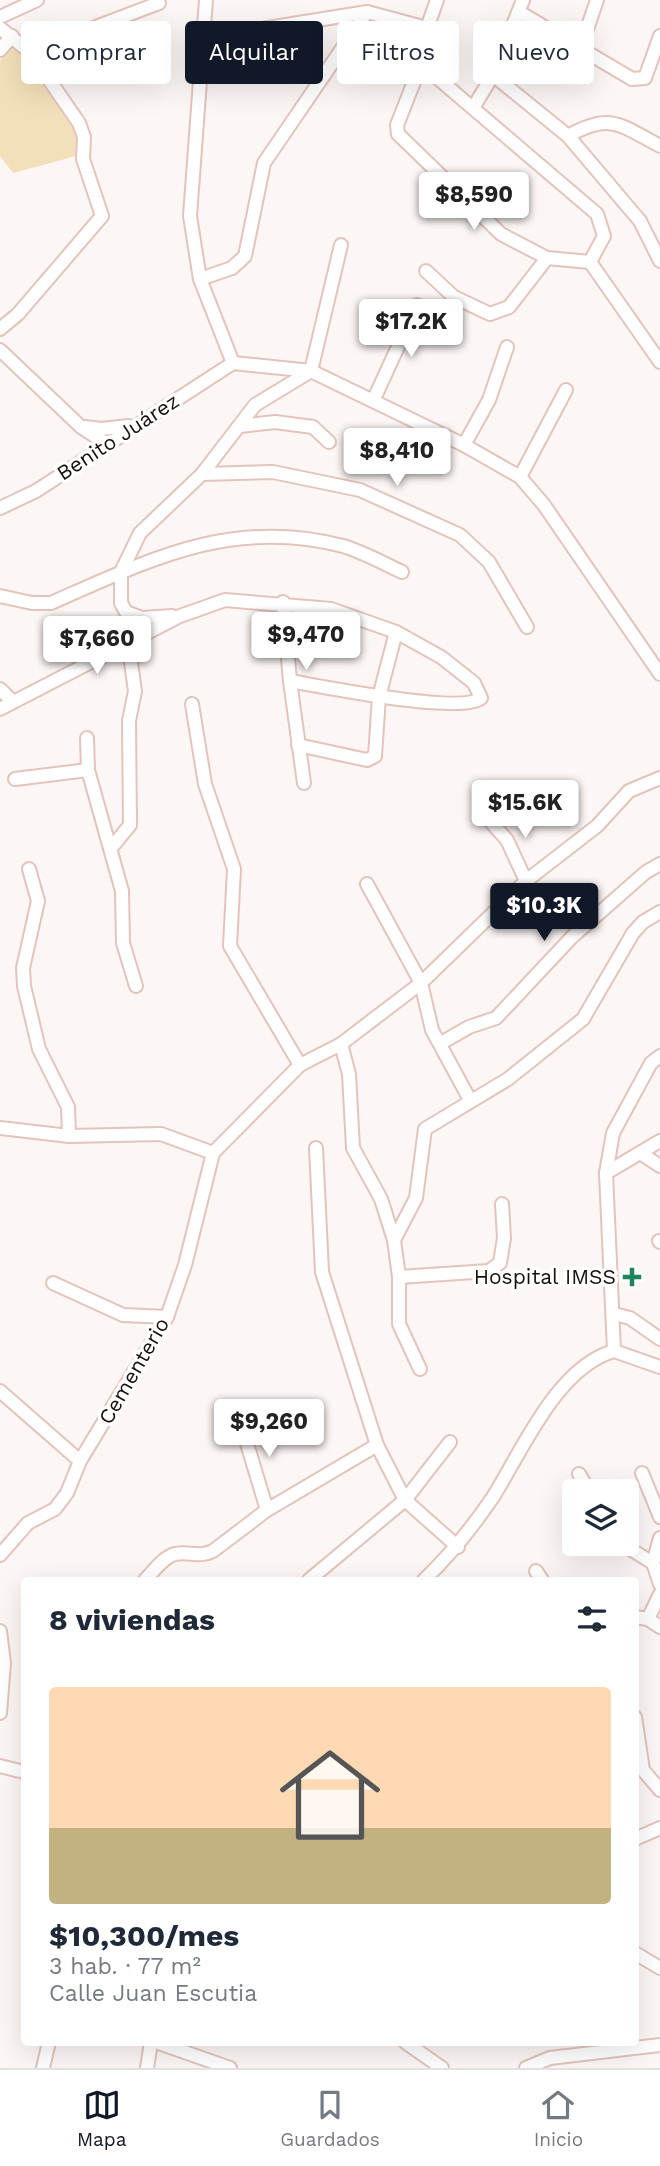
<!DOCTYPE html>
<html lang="es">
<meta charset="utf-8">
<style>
:root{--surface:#fff;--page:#f2f2f3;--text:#1f2937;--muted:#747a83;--line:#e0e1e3;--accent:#111827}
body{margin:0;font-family:"Work Sans",sans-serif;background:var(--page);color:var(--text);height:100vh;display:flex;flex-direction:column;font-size:26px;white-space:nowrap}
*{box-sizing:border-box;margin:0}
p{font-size:23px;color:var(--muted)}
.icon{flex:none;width:38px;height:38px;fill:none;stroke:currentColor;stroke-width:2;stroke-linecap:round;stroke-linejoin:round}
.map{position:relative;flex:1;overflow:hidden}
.drawer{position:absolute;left:21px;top:1577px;width:618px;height:469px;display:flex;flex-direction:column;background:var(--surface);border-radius:7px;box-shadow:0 7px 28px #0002}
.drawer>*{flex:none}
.top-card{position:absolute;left:21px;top:21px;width:620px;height:63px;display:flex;gap:14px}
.tools{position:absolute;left:562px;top:1479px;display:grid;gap:14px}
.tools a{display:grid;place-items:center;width:77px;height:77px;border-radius:7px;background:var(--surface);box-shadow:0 7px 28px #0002;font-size:35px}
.price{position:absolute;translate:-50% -60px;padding:0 16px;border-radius:7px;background:#fff;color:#222;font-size:23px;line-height:46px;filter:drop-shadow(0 2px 4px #0008)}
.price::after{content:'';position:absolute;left:50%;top:42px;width:21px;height:16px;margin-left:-10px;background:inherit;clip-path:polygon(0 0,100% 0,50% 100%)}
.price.selected{background:var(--accent);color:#fff}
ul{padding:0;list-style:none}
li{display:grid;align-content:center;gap:14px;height:371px;padding:0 28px}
li span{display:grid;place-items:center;height:217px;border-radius:7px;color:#555}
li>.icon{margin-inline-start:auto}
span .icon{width:126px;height:126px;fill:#fffc;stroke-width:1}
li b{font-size:30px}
h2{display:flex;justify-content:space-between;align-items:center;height:84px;padding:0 28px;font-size:30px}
.chip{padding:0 24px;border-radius:7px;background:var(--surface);box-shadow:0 7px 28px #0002;font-size:24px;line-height:63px}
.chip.selected{background:var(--accent);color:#fff}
.dock{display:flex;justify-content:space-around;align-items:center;height:98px;border-top:2px solid var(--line);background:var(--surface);font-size:19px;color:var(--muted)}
.dock a{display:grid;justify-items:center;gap:4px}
.dock .selected{color:var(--accent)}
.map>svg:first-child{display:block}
.green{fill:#f3e0ba}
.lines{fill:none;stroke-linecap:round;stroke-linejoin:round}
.minor-casing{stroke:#e3c4bd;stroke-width:16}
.minor{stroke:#fff;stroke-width:12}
.poi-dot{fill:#1d8460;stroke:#fff;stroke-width:2.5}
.labels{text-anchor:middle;stroke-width:7;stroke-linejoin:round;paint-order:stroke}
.street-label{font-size:21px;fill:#180e0b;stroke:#fff}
.poi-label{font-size:21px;fill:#180e0b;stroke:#fff;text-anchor:end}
</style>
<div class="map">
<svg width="660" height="2068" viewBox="0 0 660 2068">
<rect width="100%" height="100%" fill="#fcf6f4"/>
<path class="green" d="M13,48l12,7 53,75 -2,26 -63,17 -13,-17v-96z"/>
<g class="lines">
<defs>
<g id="minor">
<path d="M206,0l-16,216 10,63 33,84"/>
<path d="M437,0l-10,28 -6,36 -24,61 1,9 103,100 46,24 43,4"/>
<path d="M519,12l113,67 13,-1 15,-42"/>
<path d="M0,17l37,-17"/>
<path d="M0,28l30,24 49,71 5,14 -1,22 19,57 -84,98 -18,15"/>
<path d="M205,38l162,-26 60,16"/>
<path d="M581,47l16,-47"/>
<path d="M0,50l12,-14"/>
<path d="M30,52l129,-49"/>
<path d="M421,64l176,150 7,22 -14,26"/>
<path d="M493,75l75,61 72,85 20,40"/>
<path d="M473,108l20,-33 30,-75"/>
<path d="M568,136c43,-24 52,-11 92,10"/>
<path d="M590,262l70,100"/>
<path d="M426,271l28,26 36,17 19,-7 38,-49"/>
<path d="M200,279l32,-11 13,-12 19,-93 103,-151"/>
<path d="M0,350l81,77 26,17"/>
<path d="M233,363l78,8 153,74 56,32 24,28 116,169"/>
<path d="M374,399l43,-94"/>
<path d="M240,426l35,-4 38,5 16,15"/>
<path d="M85,427l16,2 28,-3"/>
<path d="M464,445l25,-45 18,-53"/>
<path d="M202,474l71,-2 87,18 100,45 29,27 38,65"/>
<path d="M520,477l46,-87"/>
<path d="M0,508l36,-17 197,-128"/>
<path d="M0,596l32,7h19c98,-43 181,-86 292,-57 20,6 40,17 59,26"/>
<path d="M283,602l7,79 14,102"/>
<path d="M172,616l-30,2 -16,-6 -5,-9v-31l19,-39 62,-59 53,-69 56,-34 30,-126"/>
<path d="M0,689l13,13"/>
<path d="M192,704l13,80 29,85 -4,77 70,119"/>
<path d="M0,709l180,-93 45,-16 106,9 65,23 45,25 33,26 7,15c-19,17 -161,-12 -191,-17"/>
<path d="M87,738l1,32 34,121 1,52 13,43"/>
<path d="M298,745l69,15 8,-4 4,-59 17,-65"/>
<path d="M15,779l73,-9"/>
<path d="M490,821l17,19 19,41"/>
<path d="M112,847l18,-22 -1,-104 6,-30 -7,-50"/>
<path d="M29,869l9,32 -15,67 1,18 15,63 29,58 1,29"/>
<path d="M367,884l54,99 11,47 38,70"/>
<path d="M441,1043l28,-16 27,-9 76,-81 74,-65 14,-8"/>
<path d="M341,1044l8,30 4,74 28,51 13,41 5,37v47l21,45"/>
<path d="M0,1128l69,8 92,-2 52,19"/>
<path d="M316,1148l6,124 55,173 28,55 53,47"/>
<path d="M213,1153l87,-88 41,-21 80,-61 105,-102 71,-55 32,-35 31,-13"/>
<path d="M642,1154l18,12"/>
<path d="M606,1173l54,-32"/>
<path d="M394,1240l22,-42 9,-69 83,-50 75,-60 50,-86 10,-11 17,-10"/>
<path d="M659,1241l1,1"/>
<path d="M399,1277l90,-6 11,-8 4,-25 -2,-34"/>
<path d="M53,1283l70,32 44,2"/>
<path d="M614,1314l16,4 30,21"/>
<path d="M614,1351l-8,-178 7,-40 38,-70 9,-7"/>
<path d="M614,1351l46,16"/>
<path d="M0,1391l80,70"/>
<path d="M239,1417l28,93"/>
<path d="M642,1473l18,44"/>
<path d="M579,1474l10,17"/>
<path d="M660,1538l-7,25 7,21"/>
<path d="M622,1544l31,19"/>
<path d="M0,1555l28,-32 27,-14 12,-16 13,-32 87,-144 18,-52 28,-112"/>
<path d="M536,1571l6,9"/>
<path d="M145,1580c8,-8 18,-23 30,-26 14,-3 24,4 38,-3l54,-41 110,-65"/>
<path d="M309,1580l96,-80 45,-58"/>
<path d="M424,1580c27,-26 48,-52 69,-83 29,-46 64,-130 121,-146"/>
<path d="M635,1617l13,2 12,8"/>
<path d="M648,1619l12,-25"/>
<path d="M0,1631l4,32 -4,50"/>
<path d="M635,1717l8,53 17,20"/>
<path d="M0,1766l24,6"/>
<path d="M635,1839l25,-11"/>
<path d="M635,1953l25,15"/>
<path d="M156,2042l74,26"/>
<path d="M405,2042l37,26"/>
<path d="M43,2068l6,-26"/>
<path d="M147,2068l4,-26"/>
<path d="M526,2068l24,-10 110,-13"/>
</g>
</defs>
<use href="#minor" class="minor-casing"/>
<use href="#minor" class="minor"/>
</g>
<path class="poi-dot" d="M628.5 1266.5h7v7h7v7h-7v7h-7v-7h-7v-7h7z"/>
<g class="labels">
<g class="street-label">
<text transform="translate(118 437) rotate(-33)" y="7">Benito Juárez</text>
<text transform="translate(134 1371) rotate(-60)" y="7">Cementerio</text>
</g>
<g class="poi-label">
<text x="616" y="1284">Hospital IMSS</text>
</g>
</g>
</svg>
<div class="tools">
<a><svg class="icon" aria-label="layers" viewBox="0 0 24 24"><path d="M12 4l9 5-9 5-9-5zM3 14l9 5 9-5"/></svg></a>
</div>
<b class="price" style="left:474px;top:232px">$8,590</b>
<b class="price" style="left:411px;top:359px">$17.2K</b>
<b class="price" style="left:397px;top:488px">$8,410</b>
<b class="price" style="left:306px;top:672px">$9,470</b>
<b class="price" style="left:97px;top:676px">$7,660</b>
<b class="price" style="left:525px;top:840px">$15.6K</b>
<b class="price selected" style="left:544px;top:943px">$10.3K</b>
<b class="price" style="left:269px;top:1459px">$9,260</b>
<div class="top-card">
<a class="chip">Comprar</a>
<a class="chip selected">Alquilar</a>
<a class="chip">Filtros</a>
<a class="chip">Nuevo</a>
</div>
<section class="drawer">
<h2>8 viviendas<svg class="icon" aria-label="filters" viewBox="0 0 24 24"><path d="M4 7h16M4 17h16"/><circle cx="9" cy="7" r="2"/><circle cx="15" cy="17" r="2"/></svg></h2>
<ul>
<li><span style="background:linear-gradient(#ffd9b3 65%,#c2b280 0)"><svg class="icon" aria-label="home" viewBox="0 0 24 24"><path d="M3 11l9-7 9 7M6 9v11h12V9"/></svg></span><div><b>$10,300/mes</b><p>3 hab. · 77 m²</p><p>Calle Juan Escutia</p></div></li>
</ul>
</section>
</div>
<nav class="dock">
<a class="selected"><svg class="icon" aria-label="map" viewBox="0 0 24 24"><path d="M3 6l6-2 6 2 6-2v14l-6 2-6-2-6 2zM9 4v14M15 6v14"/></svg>Mapa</a>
<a><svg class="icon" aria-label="saved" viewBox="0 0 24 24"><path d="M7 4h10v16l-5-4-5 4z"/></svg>Guardados</a>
<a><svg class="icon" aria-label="home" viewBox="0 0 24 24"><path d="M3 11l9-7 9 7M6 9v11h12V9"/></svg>Inicio</a>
</nav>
